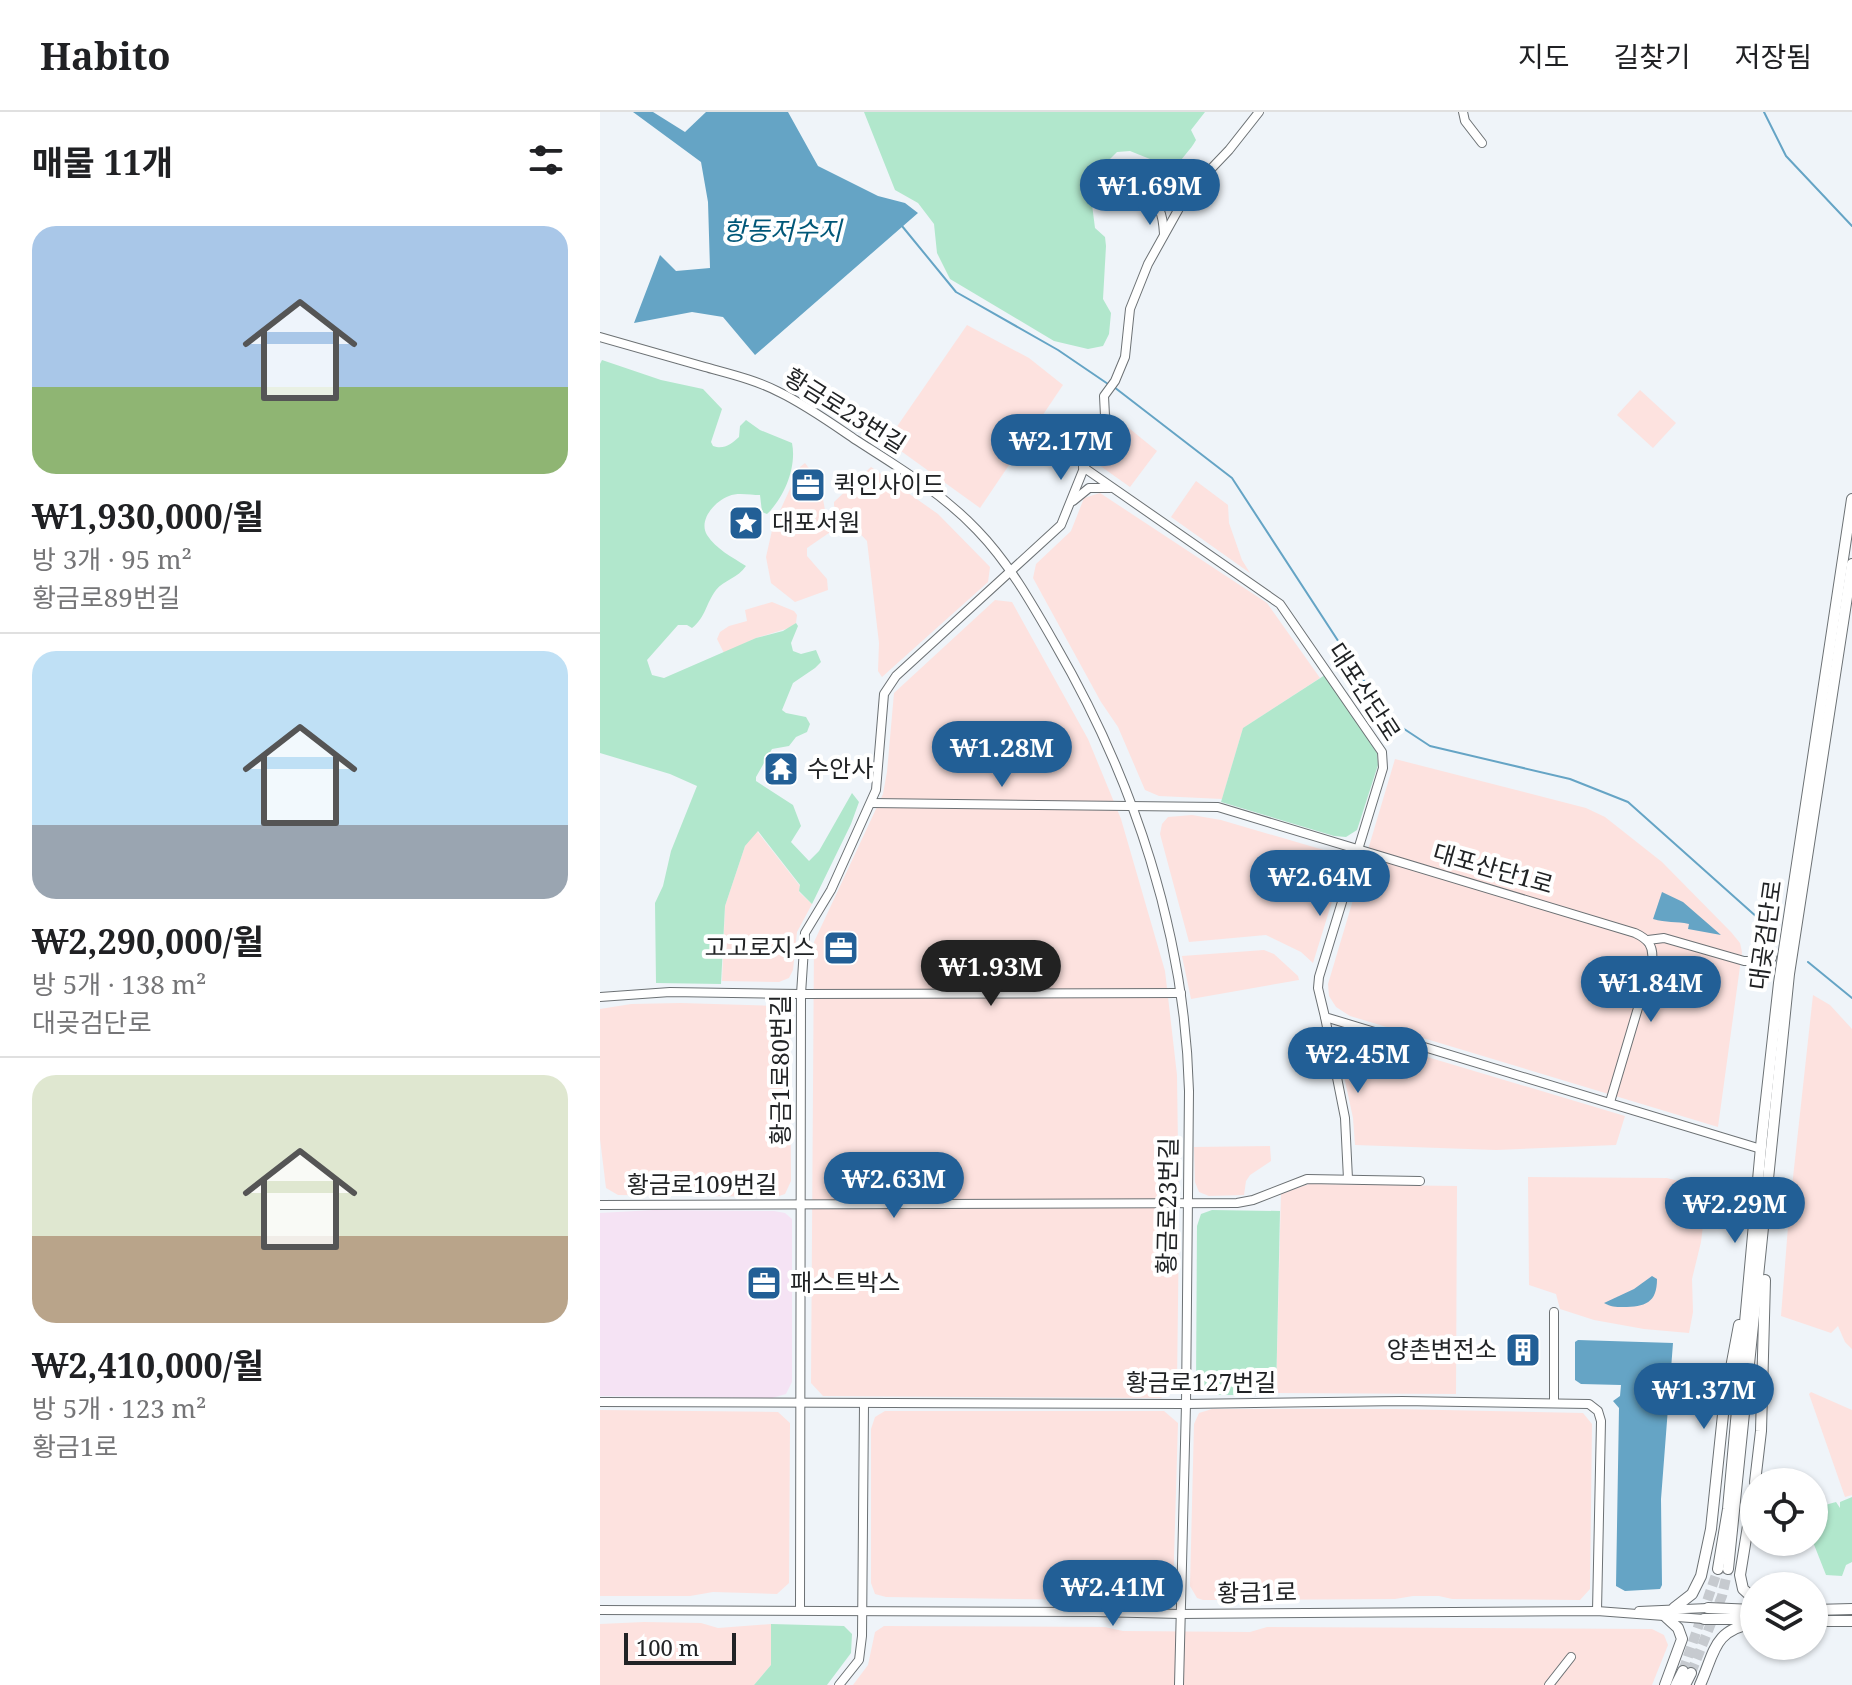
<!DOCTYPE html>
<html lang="ko">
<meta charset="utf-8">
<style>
:root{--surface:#fff;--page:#f2f2f2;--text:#202124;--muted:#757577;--line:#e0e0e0;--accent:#225f96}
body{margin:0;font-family:"Noto Serif","Noto Sans KR",serif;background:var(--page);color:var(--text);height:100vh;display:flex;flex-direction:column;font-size:30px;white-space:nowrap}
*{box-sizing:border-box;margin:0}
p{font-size:26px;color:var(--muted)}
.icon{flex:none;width:44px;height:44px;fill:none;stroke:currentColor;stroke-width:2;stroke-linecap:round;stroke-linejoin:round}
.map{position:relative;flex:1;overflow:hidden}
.side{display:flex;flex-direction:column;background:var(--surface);width:600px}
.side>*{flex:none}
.buttons{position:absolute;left:1140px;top:1356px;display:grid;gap:16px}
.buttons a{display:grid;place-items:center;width:88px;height:88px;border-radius:50%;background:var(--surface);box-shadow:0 2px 6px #0004;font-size:40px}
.scale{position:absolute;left:24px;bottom:20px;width:112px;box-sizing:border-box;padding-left:8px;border:4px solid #212325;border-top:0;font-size:22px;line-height:28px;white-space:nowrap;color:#212325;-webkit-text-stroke:6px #fff;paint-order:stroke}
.price{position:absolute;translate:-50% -68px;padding:0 18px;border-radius:28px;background:var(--accent);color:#fff;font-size:26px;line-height:52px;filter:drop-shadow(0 2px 4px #0008)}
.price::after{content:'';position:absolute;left:50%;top:48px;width:24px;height:18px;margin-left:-12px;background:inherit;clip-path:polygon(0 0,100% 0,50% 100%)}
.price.on{background:#222;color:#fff}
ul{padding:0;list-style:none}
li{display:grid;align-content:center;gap:16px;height:424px;padding:0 32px}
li+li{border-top:2px solid var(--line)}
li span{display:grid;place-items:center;height:248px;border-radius:24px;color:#555}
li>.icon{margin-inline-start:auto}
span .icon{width:144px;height:144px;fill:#fffc;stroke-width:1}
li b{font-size:34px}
h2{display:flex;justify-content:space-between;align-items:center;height:96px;padding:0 32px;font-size:34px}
header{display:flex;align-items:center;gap:48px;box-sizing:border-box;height:112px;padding:0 40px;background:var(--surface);border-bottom:2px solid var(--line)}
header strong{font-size:38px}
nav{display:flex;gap:44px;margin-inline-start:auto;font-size:28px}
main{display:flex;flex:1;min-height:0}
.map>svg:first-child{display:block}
.commercial{fill:#f5e3f4}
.industrial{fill:#fde2df}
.green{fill:#b1e7cc}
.water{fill:#65a4c5}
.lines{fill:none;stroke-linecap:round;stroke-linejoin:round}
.stream{stroke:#65a4c5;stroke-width:2}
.major-tunnel{stroke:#c6cacf;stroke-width:10;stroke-dasharray:10 5;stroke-linecap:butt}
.minor-casing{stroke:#6c7174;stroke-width:10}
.major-casing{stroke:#6c7174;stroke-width:12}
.minor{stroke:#fff;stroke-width:8}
.major{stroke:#fff;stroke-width:10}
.labels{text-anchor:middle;stroke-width:8;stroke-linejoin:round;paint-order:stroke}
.street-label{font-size:24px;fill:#212325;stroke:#fff}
.poi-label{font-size:24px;fill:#212325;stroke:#fff;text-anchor:start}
.water-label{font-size:26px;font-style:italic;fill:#005778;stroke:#fff}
</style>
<header>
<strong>Habito</strong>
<nav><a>지도</a><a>길찾기</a><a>저장됨</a></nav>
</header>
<main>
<section class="side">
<h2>매물 11개<svg class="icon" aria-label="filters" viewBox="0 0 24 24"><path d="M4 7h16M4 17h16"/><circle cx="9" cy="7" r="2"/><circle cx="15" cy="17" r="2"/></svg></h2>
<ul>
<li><span style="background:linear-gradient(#a9c7e8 65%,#8fb573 0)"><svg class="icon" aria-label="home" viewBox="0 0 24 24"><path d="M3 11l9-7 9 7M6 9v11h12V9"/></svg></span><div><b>₩1,930,000/월</b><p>방 3개 · 95 m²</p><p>황금로89번길</p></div></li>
<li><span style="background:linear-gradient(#bfe0f5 70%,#9aa5b1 0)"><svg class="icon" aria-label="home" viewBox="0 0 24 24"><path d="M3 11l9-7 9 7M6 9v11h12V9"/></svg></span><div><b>₩2,290,000/월</b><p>방 5개 · 138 m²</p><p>대곶검단로</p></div></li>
<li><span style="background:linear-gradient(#dfe7d0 65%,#b9a48a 0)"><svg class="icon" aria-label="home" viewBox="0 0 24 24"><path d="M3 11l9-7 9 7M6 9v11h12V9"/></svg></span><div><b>₩2,410,000/월</b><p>방 5개 · 123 m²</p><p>황금1로</p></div></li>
</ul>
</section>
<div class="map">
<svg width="1252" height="1573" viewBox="0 0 1252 1573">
<rect width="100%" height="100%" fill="#eff4f9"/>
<path class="commercial" d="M54,1098l120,1 11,2 7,6v163l-6,12 -14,4 -172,-2v-183z"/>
<g class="industrial">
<path d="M367,213l62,33 34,27 -83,123 -93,-67z"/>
<path d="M1040,278l36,33 -23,25 -36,-33z"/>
<path d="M514,304l43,35 -27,36 -31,-22 -3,-11z"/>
<path d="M205,351l15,20 5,27 9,6 5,10 -32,22v8l20,23 1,11 -33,12 -24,-19 -5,-26 7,-31 27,-59z"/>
<path d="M271,355l67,47 52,53 -2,15 -106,95 -4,-6 1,-28 -12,-102 -33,-35v-4z"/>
<path d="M596,369l32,24 1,18 13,37 8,13 -79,-56z"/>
<path d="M500,381l167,110 53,75 -77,50 -21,71 -63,-3 -14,-6 -27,-63 -17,-25 -68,-124 3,-14 35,-33 13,-33z"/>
<path d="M395,488l17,2 76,137 33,80 44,152 12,104 2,147 -2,162 -16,14 -338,-2 -12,-13 3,-441 69,-148 4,-22 7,-79z"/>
<path d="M172,490l22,9 3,4 -1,8 -7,5 -33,10 -32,15 -7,-14 3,-7 9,-6 18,-5 -2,-11z"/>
<path d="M795,647l191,49 19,9 57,45 69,70 9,11 2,9 -24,175 -368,-111 -14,-9 -7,-11 -1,-12z"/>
<path d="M592,703l29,5 113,33 8,16 -29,94 -12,-11 -35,-17 -77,7 -29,-108 2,-10 6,-7z"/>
<path d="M157,719l43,55 -1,6 13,12 -15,28 -4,38 -4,8 -10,4 -57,-1 3,-75 20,-60z"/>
<path d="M664,838l10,4 24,22 1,4 -108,19 -9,-43z"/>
<path d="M1213,883l17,10 22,24v320l-7,-7 -7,-16 -7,7 -50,-17 8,-102z"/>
<path d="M81,891l95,3 14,9 1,166 -6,13 -9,3 -158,-2 -12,-7 -6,-49v-130l31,-5z"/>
<path d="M747,921l278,83 -9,29 -120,5 -141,-5 -2,-27 -15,-70 2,-11z"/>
<path d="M670,1034l1,15 -21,14 -4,6 -2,14 -35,1 -10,-4 -4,-10 -1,-35z"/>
<path d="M928,1065l139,1 23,6 13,7 3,10 -5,41 -9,37 1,33 -4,21 -45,-4 -50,-9 -34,-11 -4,-15 -27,-9z"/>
<path d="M709,1072l148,2 -1,208 -180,-1 5,-199z"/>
<path d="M1211,1280l41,18v85l-7,2 -36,-103z"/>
<path d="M612,1297h183l188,4 9,11 -2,165 -10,11 -128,-1 -13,-3h-26l-18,3 -192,1 -6,-2 -7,-12 4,-162 5,-11z"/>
<path d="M0,1298l178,2 12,11 -1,160 -12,11 -64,-2 -23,4h-90z"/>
<path d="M285,1299h279l14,12 -5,169 -14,9 -273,-4 -11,-3 -4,-11v-154l4,-12z"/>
<path d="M44,1510l57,1 17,5 53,-4v41l-17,20h-154v-61z"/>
<path d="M284,1514l221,1 18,4 127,1 17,-5 385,2 12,6 4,10 -16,40h-799l15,-20 7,-33z"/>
</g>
<g class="green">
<path d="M264,0h341l-14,18 5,10c-6,11 -15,18 -21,29l-45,-18 -13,1 -24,24 -3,13 5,39 10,9 1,9 -3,53 8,14 -2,21 -6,12 -15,3 -34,-8 -104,-62 -13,-26 -3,-29 -16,-21 -23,-13z"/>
<path d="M2,248l59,20 42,9 19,20 -11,33 2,4c11,4 18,-2 26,-9l1,-11 6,-6 14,10 32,13c5,24 -8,55 -25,71l-5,-2 -2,-17c-9,0 -23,-3 -31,1 -14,5 -31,24 -22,39 9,14 25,22 39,31 -8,12 -22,14 -30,24 -10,13 -10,27 -24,38l-5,-3h-9l-31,35 5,15 12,3 92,-40 27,-7 13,-8 2,3 -7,17 2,8 8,3 15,-4 5,12 -6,6 -22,15 -11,27 4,3 20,4 4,7 -3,8 -11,5 -7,9 -17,3 -16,28v4l37,24 8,21 -10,16 18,19 10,-10 33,-58 7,9 -8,22 -39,80 -13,-13 1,-6 -42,-54 -13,15 -20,60 -4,78 -65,-1 -1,-80 8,-17 8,-35 26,-65 -27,-12 -70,-21v-389z"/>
<path d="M725,563l52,78 1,12 -21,65 -11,7 -12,-1 -113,-34 22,-74z"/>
<path d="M612,1098l68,1 -4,184h-67l-10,-4 -3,-4 1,-161 4,-12z"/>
<path d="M1252,1385v65l-6,3 -4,11 -16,-1 -13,-33 1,-34 22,-6 4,6v-6z"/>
<path d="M171,1512l73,2 8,8 -1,19 -24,32h-73l17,-20z"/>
</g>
<g class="water">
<path d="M33,0h20l32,20 21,-20h82l30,54 60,30 27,7 13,10 -163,142 -32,-38 -31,-5 -58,11 26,-68 16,16 34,-3 -2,-66 -7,-40z"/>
<path d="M1062,780l21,10 38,33 -33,-6 1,-5c-13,-3 -23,-1 -36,-5z"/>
<path d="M1052,1164l5,3c0,24 -12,28 -34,28 -8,0 -12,0 -19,-4l30,-14z"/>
<path d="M978,1228l95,3 -12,156 1,86 -2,4 -35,2 -9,-5 3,-178 -6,-7 7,-5 1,-11 -40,-1 -6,-4v-38z"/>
</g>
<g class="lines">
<g class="stream">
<path d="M1164,0l22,44 66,70"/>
<path d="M302,114l54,66 102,58 50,34"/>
<path d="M514,275l118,91 157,241 41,27 140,33 58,23 149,133"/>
<path d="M1208,850l44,36"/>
</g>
<g class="major-tunnel">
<path d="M1083,1559l35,-102"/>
<path d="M1091,1561l31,-77 6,-27"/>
</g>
<defs>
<g id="minor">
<path d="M863,0l2,9 17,22"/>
<path d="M530,90l10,-5c21,2 23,20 24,37"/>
<path d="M0,225c35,10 70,20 105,30 25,7 51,13 74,25 27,13 52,31 77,48 42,27 86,53 121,90 32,33 55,74 78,114 79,136 130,289 134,447l-3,313 -7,281"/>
<path d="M483,355l197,137 102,148 1,16 -64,209 -1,11 7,29 436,132"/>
<path d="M473,389l16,-13h21"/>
<path d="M271,691l347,4 417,126c13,6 19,13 17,28l-42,141"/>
<path d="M1048,828l16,-2 80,23c10,1 19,-6 28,-3"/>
<path d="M0,885l70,-5 131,2 380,-1"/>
<path d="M725,905l20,101 3,61"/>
<path d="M0,1093l637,-2 16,-3 54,-21 113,2"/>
<path d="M954,1200v90"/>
<path d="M0,1290l586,2 216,-3 187,3 9,7 3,10 -4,190"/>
<path d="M0,1498l494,2 86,2 417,-3 107,8"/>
<path d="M200,1498l1,-616 4,-61 26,-43 45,-100 8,-96 12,-18 165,-151 44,-109 -1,-20 11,-15 10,-24 5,-48 18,-45 39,-70 42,-44 30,-38"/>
<path d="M1039,1499l69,-3"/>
<path d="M239,1573l20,-25 3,-24 2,-232"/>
<path d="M949,1573l22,-28"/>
</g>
<g id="major">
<path d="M1155,1370l6,-51 4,-151"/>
<path d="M1154,1377l-14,86 3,14 11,10"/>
<path d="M1118,1457l10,-60 34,-373 17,-153 73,-484"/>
<path d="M1128,1457l61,-595 63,-410"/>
<path d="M1074,1496l18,-14 9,-18 10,-47 13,-124 15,-80"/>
<path d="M1108,1496l46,2"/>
<path d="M1214,1498l38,-1"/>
<path d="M1104,1507h46"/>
<path d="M1214,1509h38"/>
<path d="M1065,1573l17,-46 -4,-11 -12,-11"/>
<path d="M1076,1573l7,-14"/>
<path d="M1085,1573l6,-12"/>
<path d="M1100,1573c15,-33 13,-55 54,-62"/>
</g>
</defs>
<use href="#minor" class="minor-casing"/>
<use href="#major" class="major-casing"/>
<use href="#minor" class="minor"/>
<use href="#major" class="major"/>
</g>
<defs>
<symbol id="office-square" viewBox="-11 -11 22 22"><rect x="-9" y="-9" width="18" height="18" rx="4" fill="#225f96" stroke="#fff"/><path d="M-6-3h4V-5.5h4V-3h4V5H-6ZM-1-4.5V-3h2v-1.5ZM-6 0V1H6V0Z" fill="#fff"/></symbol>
<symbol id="sight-square" viewBox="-11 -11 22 22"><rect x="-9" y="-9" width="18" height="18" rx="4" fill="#225f96" stroke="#fff"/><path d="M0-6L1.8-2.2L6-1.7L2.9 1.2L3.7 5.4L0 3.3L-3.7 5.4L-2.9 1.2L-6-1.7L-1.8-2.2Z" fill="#fff"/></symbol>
<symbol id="temple-square" viewBox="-11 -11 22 22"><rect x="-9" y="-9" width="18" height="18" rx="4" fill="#225f96" stroke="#fff"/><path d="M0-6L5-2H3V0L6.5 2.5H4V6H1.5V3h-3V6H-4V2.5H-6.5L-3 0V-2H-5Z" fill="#fff"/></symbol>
<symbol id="building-square" viewBox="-11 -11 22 22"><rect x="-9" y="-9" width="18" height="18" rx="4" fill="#225f96" stroke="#fff"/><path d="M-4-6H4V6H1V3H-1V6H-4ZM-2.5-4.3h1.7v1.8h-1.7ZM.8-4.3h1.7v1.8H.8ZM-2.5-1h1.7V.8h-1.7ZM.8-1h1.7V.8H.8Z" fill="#fff"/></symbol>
</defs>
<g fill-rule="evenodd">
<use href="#office-square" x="188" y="353" width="40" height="40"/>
<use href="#sight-square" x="126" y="391" width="40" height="40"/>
<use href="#temple-square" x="161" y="637" width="40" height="40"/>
<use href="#office-square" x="221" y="816" width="40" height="40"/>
<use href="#office-square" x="144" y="1151" width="40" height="40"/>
<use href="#building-square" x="903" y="1218" width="40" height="40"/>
</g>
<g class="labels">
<g class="street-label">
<text transform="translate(245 299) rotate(32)" y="8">황금로23번길</text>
<text transform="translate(764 580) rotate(57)" y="8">대포산단로</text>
<text transform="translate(893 757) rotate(16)" y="8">대포산단1로</text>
<text transform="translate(1166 823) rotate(-82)" y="8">대곶검단로</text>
<text transform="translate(181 958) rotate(-90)" y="8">황금1로80번길</text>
<text x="102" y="1081">황금로109번길</text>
<text transform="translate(568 1094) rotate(-89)" y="8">황금로23번길</text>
<text x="601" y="1279">황금로127번길</text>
<text transform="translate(657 1481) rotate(-1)" y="8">황금1로</text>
</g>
<g class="poi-label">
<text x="234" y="381">퀵인사이드</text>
<text x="172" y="419">대포서원</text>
<text x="207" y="665">수안사</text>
<text x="215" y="844" text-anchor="end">고고로지스</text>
<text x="190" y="1179">패스트박스</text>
<text x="897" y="1246" text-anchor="end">양촌변전소</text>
</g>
<g class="water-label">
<text x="182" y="128">항동저수지</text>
</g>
</g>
</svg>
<div class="buttons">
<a><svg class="icon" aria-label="locate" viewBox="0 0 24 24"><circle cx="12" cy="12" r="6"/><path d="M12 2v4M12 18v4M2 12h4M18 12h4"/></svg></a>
<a><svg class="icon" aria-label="layers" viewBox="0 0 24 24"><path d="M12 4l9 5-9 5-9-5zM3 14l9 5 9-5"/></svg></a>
</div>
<div class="scale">100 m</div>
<b class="price" style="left:550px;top:115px">₩1.69M</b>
<b class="price" style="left:461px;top:370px">₩2.17M</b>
<b class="price" style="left:402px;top:677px">₩1.28M</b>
<b class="price" style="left:720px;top:806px">₩2.64M</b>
<b class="price on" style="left:391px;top:896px">₩1.93M</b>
<b class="price" style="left:1051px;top:912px">₩1.84M</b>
<b class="price" style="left:758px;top:983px">₩2.45M</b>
<b class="price" style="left:294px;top:1108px">₩2.63M</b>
<b class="price" style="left:1135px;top:1133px">₩2.29M</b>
<b class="price" style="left:1104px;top:1319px">₩1.37M</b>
<b class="price" style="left:513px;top:1516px">₩2.41M</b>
</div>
</main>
